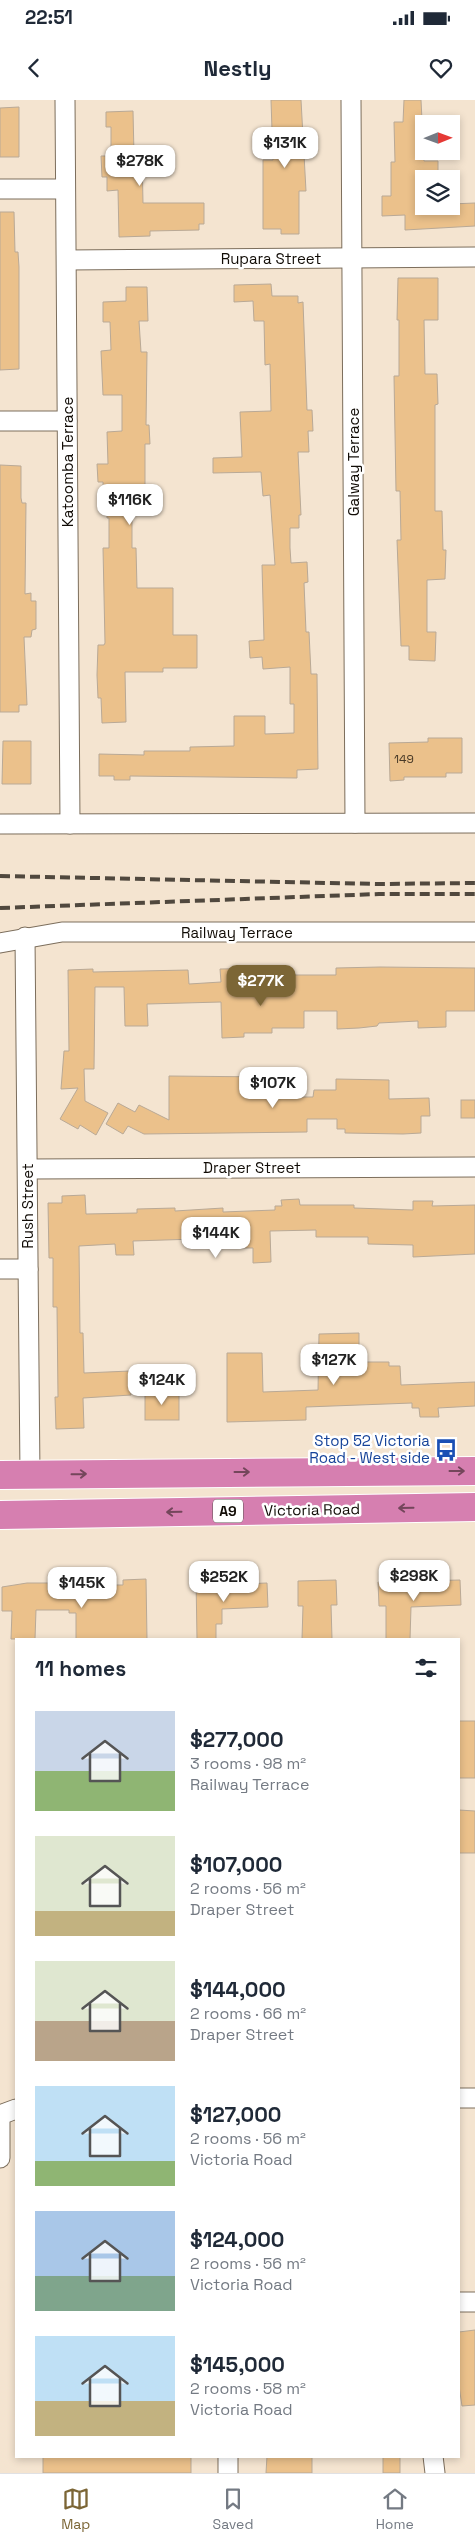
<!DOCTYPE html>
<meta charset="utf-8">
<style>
:root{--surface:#fff;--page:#f6f6f7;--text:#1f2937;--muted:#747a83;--line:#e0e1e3;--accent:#7c6636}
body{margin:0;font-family:"Space Grotesk",sans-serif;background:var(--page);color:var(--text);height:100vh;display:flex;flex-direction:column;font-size:19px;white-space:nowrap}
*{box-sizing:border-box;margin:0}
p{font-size:16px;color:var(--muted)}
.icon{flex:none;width:28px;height:28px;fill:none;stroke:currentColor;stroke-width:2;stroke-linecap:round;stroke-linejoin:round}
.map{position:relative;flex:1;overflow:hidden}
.panel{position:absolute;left:15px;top:1538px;width:445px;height:820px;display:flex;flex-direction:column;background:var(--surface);border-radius:0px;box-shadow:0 2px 8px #0003}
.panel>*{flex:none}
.needle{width:32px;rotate:89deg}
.tools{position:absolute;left:415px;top:15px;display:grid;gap:10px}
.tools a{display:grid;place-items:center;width:45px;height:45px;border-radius:0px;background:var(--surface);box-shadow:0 2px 8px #0003;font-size:25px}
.price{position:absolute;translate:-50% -42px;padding:0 11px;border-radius:10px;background:#fff;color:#222;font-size:16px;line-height:32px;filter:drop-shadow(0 1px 2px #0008)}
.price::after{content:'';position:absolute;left:50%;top:30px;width:15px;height:11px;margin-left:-8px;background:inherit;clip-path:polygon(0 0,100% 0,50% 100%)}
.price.selected{background:var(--accent);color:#fff}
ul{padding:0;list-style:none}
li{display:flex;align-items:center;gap:15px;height:125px;padding:0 20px}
li span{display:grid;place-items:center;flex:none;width:140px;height:100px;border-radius:0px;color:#555}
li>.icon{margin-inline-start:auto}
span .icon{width:60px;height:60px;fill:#fffc;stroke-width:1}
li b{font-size:21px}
h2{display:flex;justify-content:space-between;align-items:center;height:60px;padding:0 20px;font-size:21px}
.status{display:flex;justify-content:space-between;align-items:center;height:35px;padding:0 25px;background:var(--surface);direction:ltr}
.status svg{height:14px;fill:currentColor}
header{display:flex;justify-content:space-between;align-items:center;height:65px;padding:0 20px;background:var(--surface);font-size:22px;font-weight:600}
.menu{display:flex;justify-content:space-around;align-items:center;height:70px;border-top:1px solid var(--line);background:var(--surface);font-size:14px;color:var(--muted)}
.menu a{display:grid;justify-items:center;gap:2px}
.menu .selected{color:var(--accent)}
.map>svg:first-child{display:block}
.building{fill:#ebc18b;stroke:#b9a996}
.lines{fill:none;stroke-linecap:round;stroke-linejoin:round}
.minor-casing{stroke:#7c6e5c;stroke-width:21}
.trunk-casing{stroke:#fff;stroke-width:30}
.minor{stroke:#fff;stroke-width:19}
.trunk{stroke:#d67fb0;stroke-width:28}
.rail{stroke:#50483e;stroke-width:4;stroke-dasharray:10 5;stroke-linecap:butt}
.oneway{stroke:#74465b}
.labels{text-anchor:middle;stroke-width:5;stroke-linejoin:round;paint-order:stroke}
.number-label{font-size:12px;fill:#483927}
.shield{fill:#fff;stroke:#585551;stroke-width:1}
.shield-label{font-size:14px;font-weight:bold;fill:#110c06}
.street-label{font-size:15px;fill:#110c06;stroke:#fff}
.transit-label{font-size:15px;fill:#164399;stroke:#fff;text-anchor:end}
</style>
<div class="status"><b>22:51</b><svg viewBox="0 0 49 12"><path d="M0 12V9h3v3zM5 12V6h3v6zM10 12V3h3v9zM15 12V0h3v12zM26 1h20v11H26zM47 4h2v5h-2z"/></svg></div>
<header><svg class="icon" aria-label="back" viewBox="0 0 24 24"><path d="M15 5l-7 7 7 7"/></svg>Nestly<svg class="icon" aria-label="heart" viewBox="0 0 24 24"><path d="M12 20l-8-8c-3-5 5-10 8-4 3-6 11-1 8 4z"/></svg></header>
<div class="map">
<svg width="475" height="2373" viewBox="0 0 475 2373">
<rect width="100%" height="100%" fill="#f4e4d0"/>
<g class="building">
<path d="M271,0h30l5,91h-7v43h-18v-5h-18v-69h10z"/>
<path d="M404,0h17l3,61h14v18h-14v27h27v-2l24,-1v23l-70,4v-15l-23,1v-20h9v-34h4l-1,-40h9z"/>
<path d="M19,7v50h-19v-49z"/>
<path d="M133,11l1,44h8l1,48h61v21h-5v6l-49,1v5l-31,1 -1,-47 -11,1v-14h-5l-1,-21h10v-29h-5v-15z"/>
<path d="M0,112h14l1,40h3l1,15v102l-19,1z"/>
<path d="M398,178h40v42h-14l1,54h12l1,30 -3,1v106h7l1,39h3l-1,29 -18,1v52h9l-1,29 -26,-1v-14h-8l-4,-106h4l-1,-49h-4l-2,-115h5v-56h-2z"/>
<path d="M271,184l1,12h26v7l5,-1 4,108h5l1,21h-5l1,21h-11l3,63h-2v13h-9v20l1,15 16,-1 1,20 -4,1 2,49h3l2,42h6l1,95 -21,1v8l-167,-2v4h-16v-4h-15v-22l45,1v-4h46v-4l44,-1v-30h31v18l29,-1v-29h-4v-37l-27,2 -1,-12 -12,1 -1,-17 15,-1 -2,-75h13l-5,-70 -7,1 -2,-24 -48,1v-15l29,-1 -2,-45 31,-1 -1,-47 -5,1 -1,-44h-10l-1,-20 -19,1v-17z"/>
<path d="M126,187h21l1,34h-9l2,31h6l-1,73h3l1,19h-5v50l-13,1v53h4l1,40h36v47h24v33h-34v4h-38l1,50 -24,1 -1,-25h-3l-1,-23 1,-30h6l1,-2 -2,-95h6v-30h-2v-6h-3l-1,-30h-5l-1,-18h11l-1,-32 15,-1v-36h-19l-2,-44 10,-1 -1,-28h-7v-20l23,-1z"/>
<path d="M0,365l21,1v32l1,5h4l-1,91 6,-1v8h5v28l-4,1 -1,7h-7l3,68h-8v7h-19z"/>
<path d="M428,638h34v35h-16v4h-42v3l-14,1 -1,-38 39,-1z"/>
<path d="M3,641h28v43h-29z"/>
<path d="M380,867l95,1v43h-29v16l-28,1v-7l-39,2 -2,3 -18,2 -22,1v-18h-33v17h-32v5h-28v4l-22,1 -1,-36 -74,2 1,22h-23l-1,-39h-29l-1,82h-10l1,32 23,12 -12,22 -16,-10 -2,4 -18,-10 18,-31 -17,1 3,-38h5l-1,-81 25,-1v3l95,-2 1,14 32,-2 -1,-13 54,-1v7h62v-7z"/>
<path d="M169,976l100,1v20h44l1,-7h22v-11l53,1v19l40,-1 1,18h-9v17l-18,1 -58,-1v-4h-8v-10h-30v13l-163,2 -16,-8 -5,8 -17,-10 12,-21 17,9 4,-7 30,15z"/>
<rect x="461" y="1000" width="14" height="18"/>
<path d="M85,1095l1,19 51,-1v-4l38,-1v3l48,-3v4l52,-2v-4h7l-1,-6 18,-1 1,6h54v3l59,2v-9h20l-1,5 43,-1v49l-62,3v-12l-45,-1v-7h-52v-7l-46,1 1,31 -18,1v-15h-24l-1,-10 -95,3 1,14h-18l-1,-11 -36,2 1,87h3l1,40 46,-2 1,24 -48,3 1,30 -28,1 -1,-32h3l-1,-90h-4v-49h-4l-1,-55h14v-7z"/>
<path d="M359,1233v29h30v4h11l1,19 74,-3v24l-37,2 1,9h-19l-1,-9h-7v-5l-106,4v13l-79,2v-69h35l1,39 55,-2 1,-56z"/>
<rect x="145" y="1291" width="34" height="29"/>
<path d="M196,1478h18v7l53,-2 1,24 -46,2v15h-6v15h-19z"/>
<path d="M146,1479l1,60h-71v-26h-7v-3h-33l-1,29h-24l1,-28h-10v-24l25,-4h21v6h34l-1,-4h42v-5z"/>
<path d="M336,1480l1,25h-6l1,34h-30l1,-33h-5v-25z"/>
<path d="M460,1480l1,25 -50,2 -1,32h-24v-33h-7l-1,-24z"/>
<rect x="459" y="1621" width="16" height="57"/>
<path d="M459,1710l16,1v42h-16z"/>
<path d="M475,2230v75l-13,1 -3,-20v-54z"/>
<rect x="43" y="2356" width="148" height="17"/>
<path d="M267,2356h45v17h-46z"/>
<rect x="383" y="2356" width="17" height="17"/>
</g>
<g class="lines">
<defs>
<g id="minor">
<path d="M65,0l5,724"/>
<path d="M351,0l4,723"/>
<path d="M0,89h65"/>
<path d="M67,160l408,-3"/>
<path d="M0,321h67"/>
<path d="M0,724l475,-1"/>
<path d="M25,837l5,538"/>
<path d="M0,843l62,-11h413"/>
<path d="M29,1069l446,-2"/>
<path d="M0,1169h28"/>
<path d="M459,1998h16"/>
<path d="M0,2015l16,-6"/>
<path d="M0,2022v36"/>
<path d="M459,2202h16"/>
<path d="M228,2356v17"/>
<path d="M433,2356l2,17"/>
</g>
<g id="trunk">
<path d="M0,1375l475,-4"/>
<path d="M0,1415l475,-8"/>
</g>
</defs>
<use href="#minor" class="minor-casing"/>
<use href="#trunk" class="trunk-casing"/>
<use href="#minor" class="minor"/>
<use href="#trunk" class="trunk"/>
<g class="rail">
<path d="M0,776l378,8 97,-1"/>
<path d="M0,808l379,-14h96"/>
</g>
</g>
<defs><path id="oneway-shaft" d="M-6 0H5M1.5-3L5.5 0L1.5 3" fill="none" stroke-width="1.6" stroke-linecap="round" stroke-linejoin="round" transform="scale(1.25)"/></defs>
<g class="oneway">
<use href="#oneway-shaft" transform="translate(457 1371)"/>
<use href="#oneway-shaft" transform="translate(242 1372)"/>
<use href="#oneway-shaft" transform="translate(79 1374) rotate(-1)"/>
<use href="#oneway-shaft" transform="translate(406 1408) rotate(179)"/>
<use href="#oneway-shaft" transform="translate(174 1412) rotate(179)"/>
</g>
<defs>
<symbol id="bus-bare" viewBox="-9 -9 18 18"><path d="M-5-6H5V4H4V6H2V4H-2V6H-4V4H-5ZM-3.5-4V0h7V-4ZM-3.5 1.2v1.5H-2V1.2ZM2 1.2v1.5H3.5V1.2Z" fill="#1a4fb4" stroke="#fff" stroke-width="2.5" paint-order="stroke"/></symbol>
</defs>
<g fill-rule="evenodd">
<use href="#bus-bare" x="430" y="1334" width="32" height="32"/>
</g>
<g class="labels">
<g class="number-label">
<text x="404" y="663">149</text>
</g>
<rect class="shield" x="213" y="1399.5" width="30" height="23" rx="4"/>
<g class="shield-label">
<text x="228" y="1416">A9</text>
</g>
<g class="street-label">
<text x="271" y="164">Rupara Street</text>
<text transform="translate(68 362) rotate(-90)" y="5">Katoomba Terrace</text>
<text transform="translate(354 362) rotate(-90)" y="5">Galway Terrace</text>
<text x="237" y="838">Railway Terrace</text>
<text x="252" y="1073">Draper Street</text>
<text transform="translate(28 1106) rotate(-90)" y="5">Rush Street</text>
<text transform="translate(312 1410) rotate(-1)" y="5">Victoria Road</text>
</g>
<g class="transit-label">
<text x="430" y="1346">Stop 52 Victoria<tspan x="430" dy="17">Road - West side</tspan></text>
</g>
</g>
</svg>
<div class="tools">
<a><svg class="needle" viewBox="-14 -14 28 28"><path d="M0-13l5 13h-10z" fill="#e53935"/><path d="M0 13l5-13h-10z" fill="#747a83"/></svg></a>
<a><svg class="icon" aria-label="layers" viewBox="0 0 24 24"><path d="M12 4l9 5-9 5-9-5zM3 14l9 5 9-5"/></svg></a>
</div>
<b class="price" style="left:285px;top:69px">$131K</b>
<b class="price" style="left:140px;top:87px">$278K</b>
<b class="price" style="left:130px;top:426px">$116K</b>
<b class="price selected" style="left:261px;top:907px">$277K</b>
<b class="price" style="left:273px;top:1009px">$107K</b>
<b class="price" style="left:216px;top:1159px">$144K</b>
<b class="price" style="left:334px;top:1286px">$127K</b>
<b class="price" style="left:162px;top:1306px">$124K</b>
<b class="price" style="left:414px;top:1502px">$298K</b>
<b class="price" style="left:224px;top:1503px">$252K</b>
<b class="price" style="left:82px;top:1509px">$145K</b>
<section class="panel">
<h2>11 homes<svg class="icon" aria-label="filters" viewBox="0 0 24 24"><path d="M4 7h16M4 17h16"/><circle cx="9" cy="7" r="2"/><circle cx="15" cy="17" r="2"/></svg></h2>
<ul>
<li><span style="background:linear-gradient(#c9d6e8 60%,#8fb573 0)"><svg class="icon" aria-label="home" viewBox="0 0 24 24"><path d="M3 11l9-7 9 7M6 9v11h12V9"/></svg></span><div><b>$277,000</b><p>3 rooms · 98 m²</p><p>Railway Terrace</p></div></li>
<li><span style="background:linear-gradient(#dfe7d0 75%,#c2b280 0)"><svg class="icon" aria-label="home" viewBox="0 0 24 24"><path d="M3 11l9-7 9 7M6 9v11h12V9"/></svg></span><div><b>$107,000</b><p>2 rooms · 56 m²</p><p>Draper Street</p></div></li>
<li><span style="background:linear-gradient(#dfe7d0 60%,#b9a48a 0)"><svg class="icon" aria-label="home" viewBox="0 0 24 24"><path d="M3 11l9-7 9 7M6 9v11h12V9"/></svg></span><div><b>$144,000</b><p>2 rooms · 66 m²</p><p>Draper Street</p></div></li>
<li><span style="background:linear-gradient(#bfe0f5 75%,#8fb573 0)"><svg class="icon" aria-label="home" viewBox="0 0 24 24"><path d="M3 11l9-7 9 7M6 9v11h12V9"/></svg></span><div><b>$127,000</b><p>2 rooms · 56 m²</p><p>Victoria Road</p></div></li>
<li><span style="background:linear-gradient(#a9c7e8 65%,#7fa58c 0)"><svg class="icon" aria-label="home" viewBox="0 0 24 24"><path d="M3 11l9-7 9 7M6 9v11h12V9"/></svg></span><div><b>$124,000</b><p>2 rooms · 56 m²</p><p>Victoria Road</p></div></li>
<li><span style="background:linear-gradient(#bfe0f5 65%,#c2b280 0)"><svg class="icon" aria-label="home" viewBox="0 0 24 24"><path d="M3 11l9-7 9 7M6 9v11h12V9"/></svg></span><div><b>$145,000</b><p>2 rooms · 58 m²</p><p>Victoria Road</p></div></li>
</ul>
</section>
</div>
<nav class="menu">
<a class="selected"><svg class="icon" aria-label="map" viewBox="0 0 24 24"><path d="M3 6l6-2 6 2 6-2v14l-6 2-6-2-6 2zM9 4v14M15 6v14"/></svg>Map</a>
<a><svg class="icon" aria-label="saved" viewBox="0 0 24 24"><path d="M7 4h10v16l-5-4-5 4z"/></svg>Saved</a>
<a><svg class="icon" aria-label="home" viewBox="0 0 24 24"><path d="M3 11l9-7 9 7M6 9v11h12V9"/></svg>Home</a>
</nav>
